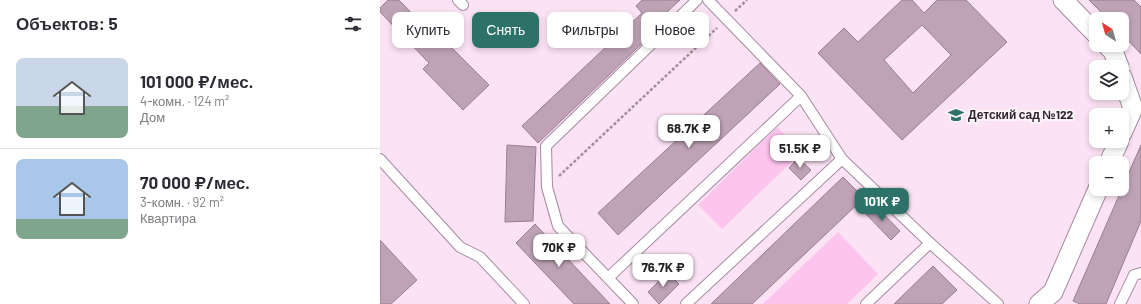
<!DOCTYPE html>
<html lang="ru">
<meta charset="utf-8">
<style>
:root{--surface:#fff;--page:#f7f7f7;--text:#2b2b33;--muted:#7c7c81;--line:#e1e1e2;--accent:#2c7269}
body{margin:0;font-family:Barlow,sans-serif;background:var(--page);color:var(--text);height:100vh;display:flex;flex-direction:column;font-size:15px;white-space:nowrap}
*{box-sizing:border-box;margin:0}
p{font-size:13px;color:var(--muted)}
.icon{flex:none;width:22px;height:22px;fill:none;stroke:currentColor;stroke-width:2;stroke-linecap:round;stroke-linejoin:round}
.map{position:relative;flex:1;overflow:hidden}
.side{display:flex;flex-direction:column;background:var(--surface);width:380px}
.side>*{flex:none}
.hud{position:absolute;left:12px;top:12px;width:380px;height:36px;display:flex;gap:8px}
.needle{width:26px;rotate:323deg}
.tools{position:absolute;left:709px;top:12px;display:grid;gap:8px}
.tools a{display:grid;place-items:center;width:40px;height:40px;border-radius:8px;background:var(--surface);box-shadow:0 2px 6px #0003;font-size:20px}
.price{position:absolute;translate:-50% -34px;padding:0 9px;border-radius:8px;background:#fff;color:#222;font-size:13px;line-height:26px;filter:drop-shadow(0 1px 2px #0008)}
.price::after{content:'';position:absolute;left:50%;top:24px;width:12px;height:9px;margin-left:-6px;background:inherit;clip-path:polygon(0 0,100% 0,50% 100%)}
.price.active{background:var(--accent);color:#fff}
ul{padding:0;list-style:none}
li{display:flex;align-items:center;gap:12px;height:100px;padding:0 16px}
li+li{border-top:1px solid var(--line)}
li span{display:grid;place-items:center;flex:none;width:112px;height:80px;border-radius:8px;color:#555}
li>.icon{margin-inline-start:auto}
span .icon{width:48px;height:48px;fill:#fffc;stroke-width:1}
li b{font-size:17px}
h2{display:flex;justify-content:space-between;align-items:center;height:48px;padding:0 16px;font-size:17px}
.pill{padding:0 14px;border-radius:8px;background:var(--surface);box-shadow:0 2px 6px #0003;font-size:14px;line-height:36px}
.pill.active{background:var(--accent);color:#fff}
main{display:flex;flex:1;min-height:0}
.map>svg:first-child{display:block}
.green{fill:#fdc4ee}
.building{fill:#bfa2b6;stroke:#997d91;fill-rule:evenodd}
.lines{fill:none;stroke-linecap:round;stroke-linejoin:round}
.service-casing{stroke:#a5899d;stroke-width:12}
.minor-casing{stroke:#a5899d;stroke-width:21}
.path{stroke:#a28f9d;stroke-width:2.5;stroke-dasharray:3 2;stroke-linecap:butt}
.service{stroke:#fff;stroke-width:10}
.minor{stroke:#fff;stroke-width:19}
.labels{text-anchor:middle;stroke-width:4;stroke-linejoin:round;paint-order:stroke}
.poi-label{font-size:12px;font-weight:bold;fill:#30252d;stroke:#fcf6fa;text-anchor:start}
</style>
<main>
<section class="side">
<h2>Объектов: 5<svg class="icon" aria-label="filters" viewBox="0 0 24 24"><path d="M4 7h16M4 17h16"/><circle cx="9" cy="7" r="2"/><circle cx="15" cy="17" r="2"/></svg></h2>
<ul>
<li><span style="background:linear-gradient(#c9d6e8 60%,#7fa58c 0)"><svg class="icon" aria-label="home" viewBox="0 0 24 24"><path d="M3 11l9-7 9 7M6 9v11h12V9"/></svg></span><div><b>101 000 ₽/мес.</b><p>4-комн. · 124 m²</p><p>Дом</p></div></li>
<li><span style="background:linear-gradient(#a9c7e8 75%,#7fa58c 0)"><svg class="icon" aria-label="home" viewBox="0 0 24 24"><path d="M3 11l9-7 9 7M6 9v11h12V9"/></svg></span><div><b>70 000 ₽/мес.</b><p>3-комн. · 92 m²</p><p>Квартира</p></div></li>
</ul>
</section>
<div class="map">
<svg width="761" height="304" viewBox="0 0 761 304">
<rect width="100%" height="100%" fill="#fbe2f4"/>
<g class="green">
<path d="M397,127l25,25 -80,77 -24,-24z"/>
<path d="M458,232l40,42 -31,30h-84z"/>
</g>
<g class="building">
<path d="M8,0h11l46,48 3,-4 41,41 -26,25 -40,-41 6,-6 -49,-51v-4z"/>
<path d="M262,0h38l-27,25 4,4 -119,114 -16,-17 120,-113 -6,-7z"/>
<path d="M522,0h10l12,13 13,-13h29l41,42 -105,98 -84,-87 26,-25 14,14zM542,25l29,30 -38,38 -29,-33z"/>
<path d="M709,0h45l7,7v47l-19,-20v-15h-14z"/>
<path d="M380,63l20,21 -162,151 -20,-22z"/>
<path d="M127,145l29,2 -3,74 -28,1z"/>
<path d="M761,145v76l-35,83h-26l-7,-3z"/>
<path d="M418,158l13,12 -10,10 -12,-12z"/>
<path d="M463,177l21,21 -112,106h-41z"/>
<path d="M494,204l26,27 -9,9 -26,-27z"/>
<path d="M155,224l75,80h-36l-58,-61z"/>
<path d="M0,240l37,40 -26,24h-11z"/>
<path d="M553,266l24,24 -15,14h-48z"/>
<path d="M287,273l12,11 -20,20 -11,-12z"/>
</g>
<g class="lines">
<defs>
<g id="service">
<path d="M78,0l5,5"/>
<path d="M328,0l93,96 41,63 88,84 68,61"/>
<path d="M0,159l80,88 20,10 44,47"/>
<path d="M228,278l193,-182"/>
<path d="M253,304l-75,-78 -11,-39 -1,-41 151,-146"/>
<path d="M306,304l156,-145"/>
<path d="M486,304l64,-61"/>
<path d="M740,304l14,-29 7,-2"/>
</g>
<g id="minor">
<path d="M683,0l33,34"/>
<path d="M727,45l6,6 6,16"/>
<path d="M742,77l11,31 -11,25"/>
<path d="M729,163l10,-22"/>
<path d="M659,304l14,-12 45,-103"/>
</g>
</defs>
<use href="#service" class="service-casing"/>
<use href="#minor" class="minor-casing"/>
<g class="path">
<path d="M355,11l12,-11"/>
<path d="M179,176l158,-148"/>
</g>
<use href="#service" class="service"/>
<use href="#minor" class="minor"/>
</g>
<defs>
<symbol id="school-bare" viewBox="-9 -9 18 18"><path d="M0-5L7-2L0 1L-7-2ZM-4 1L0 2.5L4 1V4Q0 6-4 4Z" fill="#2c7269" stroke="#fcf6fa" stroke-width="2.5" paint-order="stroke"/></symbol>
</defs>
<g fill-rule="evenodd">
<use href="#school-bare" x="565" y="104" width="22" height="22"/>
</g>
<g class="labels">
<g class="poi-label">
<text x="588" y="119">Детский сад №122</text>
</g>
</g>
</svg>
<div class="tools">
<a><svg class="needle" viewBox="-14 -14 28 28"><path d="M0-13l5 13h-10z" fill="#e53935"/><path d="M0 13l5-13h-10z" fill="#7c7c81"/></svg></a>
<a><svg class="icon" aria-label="layers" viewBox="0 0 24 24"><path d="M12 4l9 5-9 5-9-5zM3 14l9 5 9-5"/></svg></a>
<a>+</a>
<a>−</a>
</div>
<b class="price" style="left:309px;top:149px">68.7K ₽</b>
<b class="price" style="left:420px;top:169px">51.5K ₽</b>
<b class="price active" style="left:502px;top:222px">101K ₽</b>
<b class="price" style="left:179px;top:268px">70K ₽</b>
<b class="price" style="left:283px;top:288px">76.7K ₽</b>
<div class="hud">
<a class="pill">Купить</a>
<a class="pill active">Снять</a>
<a class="pill">Фильтры</a>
<a class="pill">Новое</a>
</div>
</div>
</main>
